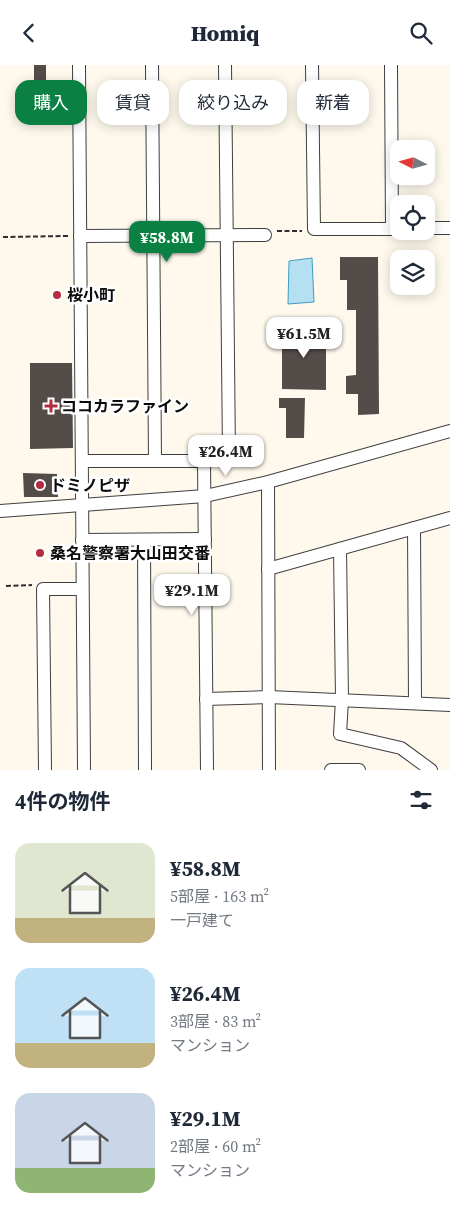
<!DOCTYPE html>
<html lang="ja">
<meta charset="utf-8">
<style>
:root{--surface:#fff;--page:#f6f6f7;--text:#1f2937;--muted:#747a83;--accent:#0b8043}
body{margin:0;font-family:"Source Serif 4","Noto Sans JP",serif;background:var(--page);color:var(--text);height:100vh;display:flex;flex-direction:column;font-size:19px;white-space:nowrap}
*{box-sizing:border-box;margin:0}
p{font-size:16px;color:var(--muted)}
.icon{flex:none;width:28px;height:28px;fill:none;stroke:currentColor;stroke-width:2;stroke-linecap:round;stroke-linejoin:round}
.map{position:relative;height:705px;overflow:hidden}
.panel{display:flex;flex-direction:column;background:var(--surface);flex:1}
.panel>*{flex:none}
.banner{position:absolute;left:15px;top:15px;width:420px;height:45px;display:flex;gap:10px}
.needle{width:32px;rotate:276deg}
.buttons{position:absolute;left:390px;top:75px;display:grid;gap:10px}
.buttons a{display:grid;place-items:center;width:45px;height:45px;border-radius:10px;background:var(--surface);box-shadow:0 2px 12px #0003;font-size:25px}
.price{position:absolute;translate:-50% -42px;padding:0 11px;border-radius:10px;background:#fff;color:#222;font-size:16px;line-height:32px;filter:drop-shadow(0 1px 2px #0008)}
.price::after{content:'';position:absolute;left:50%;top:30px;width:15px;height:11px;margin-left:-8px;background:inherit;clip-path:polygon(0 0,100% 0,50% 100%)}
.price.current{background:var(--accent);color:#fff}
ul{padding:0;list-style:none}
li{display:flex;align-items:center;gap:15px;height:125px;padding:0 15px}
li span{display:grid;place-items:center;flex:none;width:140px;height:100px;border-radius:15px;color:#555}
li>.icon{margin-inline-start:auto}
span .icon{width:60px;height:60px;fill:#fffc;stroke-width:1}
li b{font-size:21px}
h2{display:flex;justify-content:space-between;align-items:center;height:60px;padding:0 15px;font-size:21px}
.tag{padding:0 18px;border-radius:15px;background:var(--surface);box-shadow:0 2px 12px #0003;font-size:18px;line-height:45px}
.tag.current{background:var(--accent);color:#fff}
header{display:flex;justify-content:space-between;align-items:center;height:65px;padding:0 15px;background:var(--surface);font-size:22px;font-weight:800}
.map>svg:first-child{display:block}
.water{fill:#b4e0f2;stroke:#3f9cc4}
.building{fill:#544c49}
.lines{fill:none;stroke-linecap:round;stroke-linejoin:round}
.minor-casing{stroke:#3f3f3f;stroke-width:14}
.path{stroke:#2e2e2e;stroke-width:2;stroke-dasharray:5 2.5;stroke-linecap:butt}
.minor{stroke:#fff;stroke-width:12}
.poi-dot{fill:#b22d40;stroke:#fff;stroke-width:2}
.labels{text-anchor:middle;stroke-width:5;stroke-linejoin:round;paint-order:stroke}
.poi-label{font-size:16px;font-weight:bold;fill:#0c0c0c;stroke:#fff;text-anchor:start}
</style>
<header><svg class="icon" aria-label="back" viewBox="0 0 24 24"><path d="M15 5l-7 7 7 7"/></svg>Homiq<svg class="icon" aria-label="search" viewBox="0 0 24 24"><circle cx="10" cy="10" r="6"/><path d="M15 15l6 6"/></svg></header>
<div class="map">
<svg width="450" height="705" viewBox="0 0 450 705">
<rect width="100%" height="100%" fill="#fef9ec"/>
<path class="water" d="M312,193l2,44 -26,2 1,-43z"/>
<g class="building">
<path d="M34,0h12v24h-4v-5h-8z"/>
<path d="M340,192h38l1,157 -21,1v-21h-12v-18l10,-1v-65h-9v-30h-7z"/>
<path d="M282,263h44v62l-44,-1z"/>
<path d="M30,298h42l1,85 -43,1z"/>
<path d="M279,333h26l-1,40h-18v-30h-7z"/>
<path d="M23,408l34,1 1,23h-34z"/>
</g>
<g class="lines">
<defs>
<g id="minor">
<path d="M79,0l5,705"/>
<path d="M152,0l3,396"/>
<path d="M312,0l2,164h85"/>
<path d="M391,0l1,164"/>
<path d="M426,163h24"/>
<path d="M80,171l185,-1"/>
<path d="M82,396h122l25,-6 -4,-390"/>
<path d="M204,396l3,309"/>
<path d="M268,417l1,288"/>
<path d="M0,446l205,-15 63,-14 182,-51"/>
<path d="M414,463l1,175"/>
<path d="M82,475l123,-1"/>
<path d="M144,475l1,230"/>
<path d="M340,484l2,151 -2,34 61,14 30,22"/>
<path d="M268,504l182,-51"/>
<path d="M206,634l63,-2 181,8"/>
<path d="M45,705l-2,-181h39"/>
<path d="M331,705h28"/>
</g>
</defs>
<use href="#minor" class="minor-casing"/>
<g class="path">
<path d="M277,166h25"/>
<path d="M3,172l65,-1"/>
<path d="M6,521l26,-1"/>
</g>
<use href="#minor" class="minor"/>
</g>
<g class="poi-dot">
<circle cx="57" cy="230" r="5"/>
<path d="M48.5 333.5h5v5h5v5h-5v5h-5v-5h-5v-5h5z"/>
<circle cx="40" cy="420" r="5"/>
<circle cx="40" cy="488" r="5"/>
</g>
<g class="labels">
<g class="poi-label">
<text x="67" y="236">桜小町</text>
<text x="61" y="347">ココカラファイン</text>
<text x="50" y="426">ドミノピザ</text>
<text x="50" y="494">桑名警察署大山田交番</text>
</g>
</g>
</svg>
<div class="buttons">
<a><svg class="needle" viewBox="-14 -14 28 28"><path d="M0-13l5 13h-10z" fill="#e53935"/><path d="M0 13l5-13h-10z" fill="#747a83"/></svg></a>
<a><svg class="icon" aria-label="locate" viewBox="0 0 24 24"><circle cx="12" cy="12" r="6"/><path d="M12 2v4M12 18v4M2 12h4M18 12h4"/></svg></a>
<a><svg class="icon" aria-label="layers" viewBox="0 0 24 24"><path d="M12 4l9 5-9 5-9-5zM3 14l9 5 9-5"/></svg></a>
</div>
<b class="price current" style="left:167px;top:198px">¥58.8M</b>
<b class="price" style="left:304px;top:294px">¥61.5M</b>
<b class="price" style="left:226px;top:412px">¥26.4M</b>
<b class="price" style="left:192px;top:551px">¥29.1M</b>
<div class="banner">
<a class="tag current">購入</a>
<a class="tag">賃貸</a>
<a class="tag">絞り込み</a>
<a class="tag">新着</a>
</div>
</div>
<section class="panel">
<h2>4件の物件<svg class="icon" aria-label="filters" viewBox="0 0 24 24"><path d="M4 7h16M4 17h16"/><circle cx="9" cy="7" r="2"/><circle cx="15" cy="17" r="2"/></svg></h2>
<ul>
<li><span style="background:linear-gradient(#dfe7d0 75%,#c2b280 0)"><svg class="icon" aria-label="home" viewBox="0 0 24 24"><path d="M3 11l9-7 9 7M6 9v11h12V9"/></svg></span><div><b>¥58.8M</b><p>5部屋 · 163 m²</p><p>一戸建て</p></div></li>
<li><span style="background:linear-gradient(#bfe0f5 75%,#c2b280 0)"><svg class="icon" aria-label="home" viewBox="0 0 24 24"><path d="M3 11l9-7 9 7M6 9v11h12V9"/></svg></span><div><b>¥26.4M</b><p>3部屋 · 83 m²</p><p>マンション</p></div></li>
<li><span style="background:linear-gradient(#c9d6e8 75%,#8fb573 0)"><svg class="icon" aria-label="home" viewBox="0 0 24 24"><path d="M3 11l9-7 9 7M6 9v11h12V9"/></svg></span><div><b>¥29.1M</b><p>2部屋 · 60 m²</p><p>マンション</p></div></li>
</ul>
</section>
